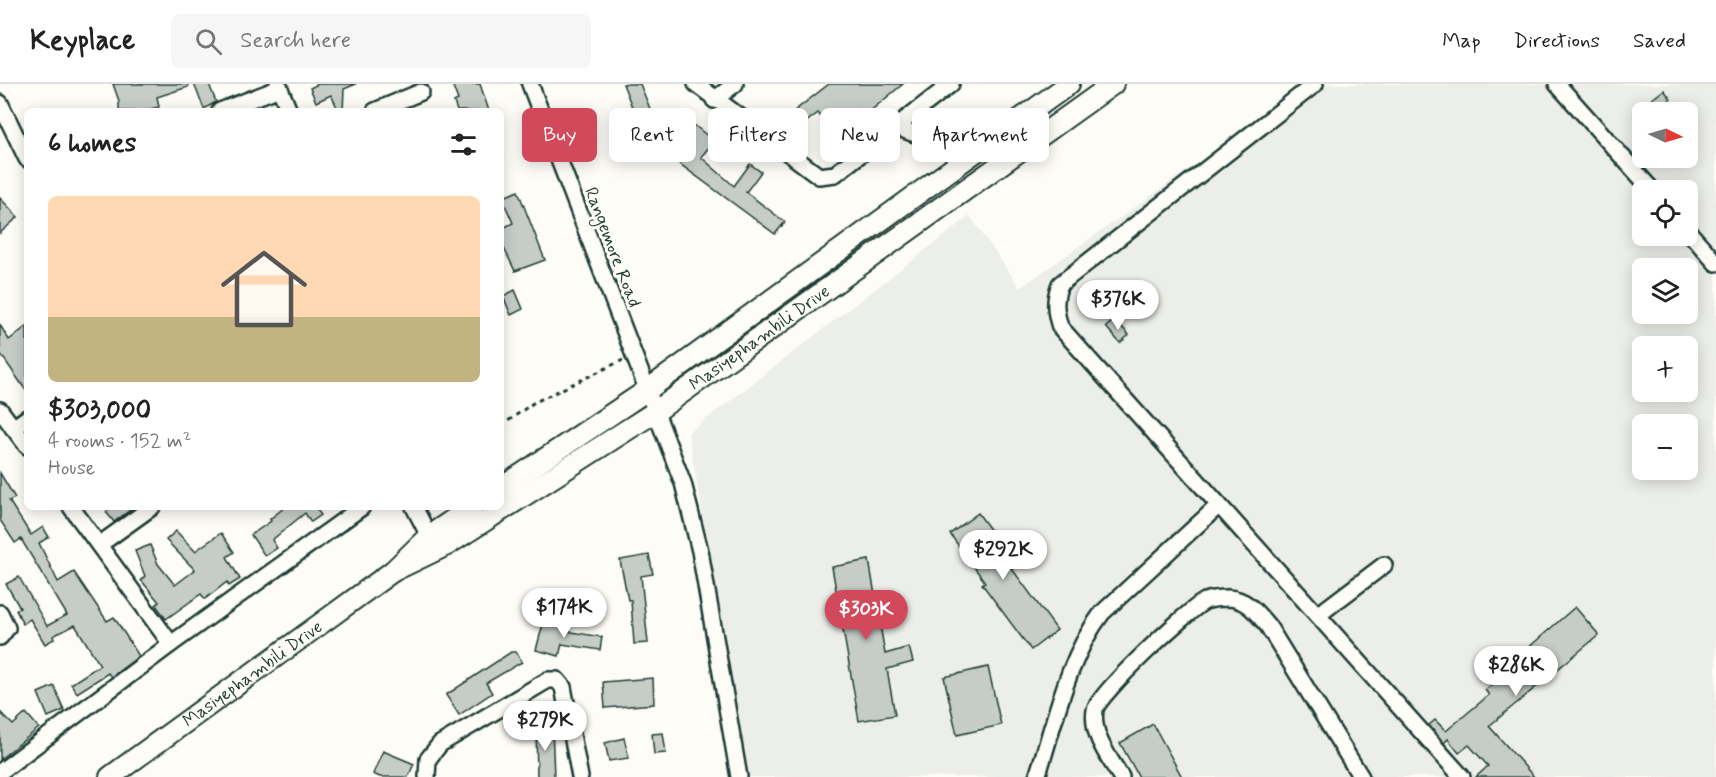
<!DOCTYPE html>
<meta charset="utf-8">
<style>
:root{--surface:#fff;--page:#f6f6f6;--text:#222;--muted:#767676;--line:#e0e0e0;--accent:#d1495b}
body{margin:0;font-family:Mynerve,sans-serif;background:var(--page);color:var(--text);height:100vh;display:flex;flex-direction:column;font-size:22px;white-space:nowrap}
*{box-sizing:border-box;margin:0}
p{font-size:20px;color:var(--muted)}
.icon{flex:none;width:33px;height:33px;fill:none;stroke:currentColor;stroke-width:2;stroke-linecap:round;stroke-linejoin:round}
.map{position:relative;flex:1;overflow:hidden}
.sheet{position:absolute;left:24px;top:24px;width:480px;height:402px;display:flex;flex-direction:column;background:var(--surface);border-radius:9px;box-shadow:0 3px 15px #0003}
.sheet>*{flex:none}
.guide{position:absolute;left:522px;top:24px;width:570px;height:54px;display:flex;gap:12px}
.needle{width:39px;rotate:95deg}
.tools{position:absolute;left:1632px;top:18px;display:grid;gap:12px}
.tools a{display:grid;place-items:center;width:66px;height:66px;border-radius:9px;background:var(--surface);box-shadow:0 3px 15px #0003;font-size:30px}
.price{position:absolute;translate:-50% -51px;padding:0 14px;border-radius:21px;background:#fff;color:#222;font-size:20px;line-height:39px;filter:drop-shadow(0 2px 3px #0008)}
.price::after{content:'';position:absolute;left:50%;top:36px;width:18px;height:14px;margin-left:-9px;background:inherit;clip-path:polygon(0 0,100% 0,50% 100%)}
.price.on{background:var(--accent);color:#fff}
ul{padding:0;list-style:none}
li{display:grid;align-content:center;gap:12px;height:318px;padding:0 24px}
li span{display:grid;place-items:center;height:186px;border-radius:9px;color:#555}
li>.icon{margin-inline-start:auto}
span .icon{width:108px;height:108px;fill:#fffc;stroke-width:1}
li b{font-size:26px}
h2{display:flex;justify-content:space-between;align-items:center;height:72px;padding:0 24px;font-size:26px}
.chip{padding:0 21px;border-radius:9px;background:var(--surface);box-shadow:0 3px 15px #0003;font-size:21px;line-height:54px}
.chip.on{background:var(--accent);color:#fff}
header{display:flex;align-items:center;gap:36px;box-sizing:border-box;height:84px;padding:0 30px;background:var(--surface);border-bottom:2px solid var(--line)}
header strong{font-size:28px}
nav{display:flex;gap:33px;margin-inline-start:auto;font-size:21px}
.search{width:420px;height:54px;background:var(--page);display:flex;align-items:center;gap:15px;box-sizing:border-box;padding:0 21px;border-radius:9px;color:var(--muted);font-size:22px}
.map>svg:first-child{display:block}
.built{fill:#eceee9;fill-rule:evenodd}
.building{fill:#c6cdc7;stroke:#1f3d34;stroke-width:1.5}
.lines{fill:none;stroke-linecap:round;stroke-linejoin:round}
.minor-casing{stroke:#1f3d34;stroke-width:20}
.major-casing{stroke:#1f3d34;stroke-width:24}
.path{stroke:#1f3d34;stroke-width:3;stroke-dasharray:4.5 4.5;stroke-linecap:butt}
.minor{stroke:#fdfcf7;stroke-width:15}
.major{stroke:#fdfcf7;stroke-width:20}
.labels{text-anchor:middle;stroke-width:6;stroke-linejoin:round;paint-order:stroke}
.street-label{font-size:18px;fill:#1f3d34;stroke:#fdfcf7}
</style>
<header>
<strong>Keyplace</strong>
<div class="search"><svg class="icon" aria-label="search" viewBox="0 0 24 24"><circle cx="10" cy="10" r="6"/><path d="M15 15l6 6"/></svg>Search here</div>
<nav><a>Map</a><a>Directions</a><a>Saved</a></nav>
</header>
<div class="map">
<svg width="1716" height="693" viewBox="0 0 1716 693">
<rect width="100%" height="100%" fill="#fdfcf7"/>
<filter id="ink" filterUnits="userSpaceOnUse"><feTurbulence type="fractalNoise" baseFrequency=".0167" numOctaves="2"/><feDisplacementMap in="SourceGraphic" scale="12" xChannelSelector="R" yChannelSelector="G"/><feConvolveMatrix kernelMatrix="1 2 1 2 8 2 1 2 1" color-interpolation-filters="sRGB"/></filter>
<g filter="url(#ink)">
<path class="built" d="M1310,0h406v693h-967l-61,-344 282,-217 50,72zM1642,28h46v46h-46zM1642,106h46v46h-46zM1642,184h46v46h-46zM1642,262h46v46h-46zM1642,340h46v46h-46z"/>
<g class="building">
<path d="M113,0h75v3l-31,10 2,10 -17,4h-23v-10z"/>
<path d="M194,0h15l7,18 -12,7z"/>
<path d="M318,0h38l-12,5 -1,22h-4l-8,-16 -15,7 -6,-14z"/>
<path d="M452,0h28l9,27h-32l-3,-9 4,-2z"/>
<path d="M623,0h17l13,32 -15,6z"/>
<path d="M829,0h74l-40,33 -6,-8 -28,20 -11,-16 -25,19 -9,-13z"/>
<path d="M1664,6l7,9 -8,6 6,7h-34z"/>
<path d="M694,41l20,16 -13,16 33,29 16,-22 11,8 -15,20 39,30 -10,12 -106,-78z"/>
<path d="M518,107l27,69 -30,11 -14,-29v-13l12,-6 -11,-25z"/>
<path d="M0,114l18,19 -18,16z"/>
<path d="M515,206l8,19 -12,6 -8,-19z"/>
<path d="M1115,235l14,16 -9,8 -14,-16z"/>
<path d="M0,241l9,15 18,-14v66l-27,-39z"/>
<path d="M0,389l15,25 -6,3 22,34 12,-8 6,10 -10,6 19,39 16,-10 33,49 7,-4 25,39 -28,21 -3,-4 -31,20 -6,-9 29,-19 -25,-40 -22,11 1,3 -9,5 -15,-25 -7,5 -7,-14 4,-2 -14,-24 13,-7 28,49 20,-11 -46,-76 -6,4 -15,-23z"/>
<path d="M113,423h21l-20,15 -8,-10z"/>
<path d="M285,423h30l6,8 -10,7 -6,-9 -33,27 5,8 -12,8 -14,-21 20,-14 -1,-2z"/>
<path d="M978,429l27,37 -4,4 56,76 -26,20 -49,-66 3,-2 -35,-48z"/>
<path d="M176,447l19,20 26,-18 13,19 -7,5 13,22 -11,7 -2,-4 -22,17 -4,-5 -35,25 -10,-14 3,-3 -18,-22 4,-4 -10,-25 15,-6 8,19 17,21 20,-15 -29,-30z"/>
<path d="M649,471l4,19 -12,2 7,67 -14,1 -3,-44h-3l-8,-40z"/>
<path d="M869,476l16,94 24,-7 4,15 -26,7 8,46 -36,6 -27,-154z"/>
<path d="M1575,523l24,28 -110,91 45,51h-58l12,-11 -19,-21 -10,8 -11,-14 -4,4 -15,-18 6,-5 11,11 43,-36 -4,-5 26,-21 3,4 21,-17 -7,-8z"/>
<path d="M544,536l22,6 -1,5 37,6 -2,13 -38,-6 -3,12 -23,-6z"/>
<path d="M511,568h5l6,10 -36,21 6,10 -33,22 -13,-20z"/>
<path d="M988,583l13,58 -44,10 -13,-58z"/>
<path d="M653,594l1,26 -49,4 -2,-26z"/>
<path d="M54,602l10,24 -16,7 -10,-24z"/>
<path d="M0,628l13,13 13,-12 13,15 -39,31z"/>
<path d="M1153,640l29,53h-43l-19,-34z"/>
<path d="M552,642l2,51h-17l-1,-50z"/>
<path d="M663,649l3,20 -12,1 -2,-20z"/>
<path d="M624,654l5,20 -20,3 -4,-18z"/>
<path d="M383,667l31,13 -6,13h-28l-7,-3z"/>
</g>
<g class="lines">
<defs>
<g id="minor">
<path d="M278,0l11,27"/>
<path d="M530,0l153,399 17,68 39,226"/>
<path d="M696,0l123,92 16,-2 116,-90"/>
<path d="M1557,0l95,106"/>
<path d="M714,16l21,-16"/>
<path d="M0,19l27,56"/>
<path d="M220,27l60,-23"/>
<path d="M375,27l46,-19"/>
<path d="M896,43c39,15 45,17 84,0l23,7"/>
<path d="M1688,147l28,32"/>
<path d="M0,326l27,36"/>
<path d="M13,344l14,-10"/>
<path d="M1219,421l243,272"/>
<path d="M71,423l100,137"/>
<path d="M414,423l15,29"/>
<path d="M99,461l53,-38"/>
<path d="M0,529l7,15 -7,9"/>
<path d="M1318,531l66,-50"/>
<path d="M0,688l171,-128 191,-137"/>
<path d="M427,693l1,-18 12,-15 108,-64h9l6,7 17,90"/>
<path d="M1037,693c18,-55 30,-118 65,-164l117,-108 -159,-178c-5,-16 -6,-27 0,-43l255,-200"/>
<path d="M1121,693c-12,-20 -30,-42 -26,-67 3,-16 93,-100 110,-109 6,-2 16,-3 23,-3 19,1 28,14 40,28l93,151"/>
</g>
<g id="major">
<path d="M501,404l145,-97 423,-307"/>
<path id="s1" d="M393,487l54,-26 208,-133 458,-328"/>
<path id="s2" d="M110,693l283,-206 36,-35 43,-29"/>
</g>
</defs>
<use href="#minor" class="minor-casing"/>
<use href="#major" class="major-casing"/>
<path class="path" d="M501,342l32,-23 90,-43"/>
<use href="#minor" class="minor"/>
<use href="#major" class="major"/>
</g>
</g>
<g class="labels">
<g class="street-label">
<text transform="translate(613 163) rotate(69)" y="6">Rangemore Road</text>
<text dy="6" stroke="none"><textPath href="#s1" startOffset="435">Masiyephambili Drive</textPath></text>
<text dy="6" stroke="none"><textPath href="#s2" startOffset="176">Masiyephambili Drive</textPath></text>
</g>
</g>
</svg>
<div class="tools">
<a><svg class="needle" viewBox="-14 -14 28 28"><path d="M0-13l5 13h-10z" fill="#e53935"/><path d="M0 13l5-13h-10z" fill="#767676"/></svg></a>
<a><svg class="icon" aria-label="locate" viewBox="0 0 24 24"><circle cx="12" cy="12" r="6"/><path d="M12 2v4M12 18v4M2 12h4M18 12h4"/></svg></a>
<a><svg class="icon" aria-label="layers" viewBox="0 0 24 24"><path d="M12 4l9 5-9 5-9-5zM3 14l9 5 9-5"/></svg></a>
<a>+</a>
<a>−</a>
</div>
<b class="price" style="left:1118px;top:247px">$376K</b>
<b class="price" style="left:1003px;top:497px">$292K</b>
<b class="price" style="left:564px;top:555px">$174K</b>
<b class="price on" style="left:866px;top:557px">$303K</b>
<b class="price" style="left:1516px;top:613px">$286K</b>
<b class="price" style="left:545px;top:668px">$279K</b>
<div class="guide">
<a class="chip on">Buy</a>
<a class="chip">Rent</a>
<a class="chip">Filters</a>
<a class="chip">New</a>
<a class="chip">Apartment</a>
</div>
<section class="sheet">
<h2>6 homes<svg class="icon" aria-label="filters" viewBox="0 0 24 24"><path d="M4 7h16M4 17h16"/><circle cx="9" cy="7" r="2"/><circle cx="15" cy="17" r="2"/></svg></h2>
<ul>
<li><span style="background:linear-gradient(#ffd9b3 65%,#c2b280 0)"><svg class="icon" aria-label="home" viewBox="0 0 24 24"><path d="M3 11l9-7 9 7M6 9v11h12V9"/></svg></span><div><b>$303,000</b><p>4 rooms · 152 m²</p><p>House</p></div></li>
</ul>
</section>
</div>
